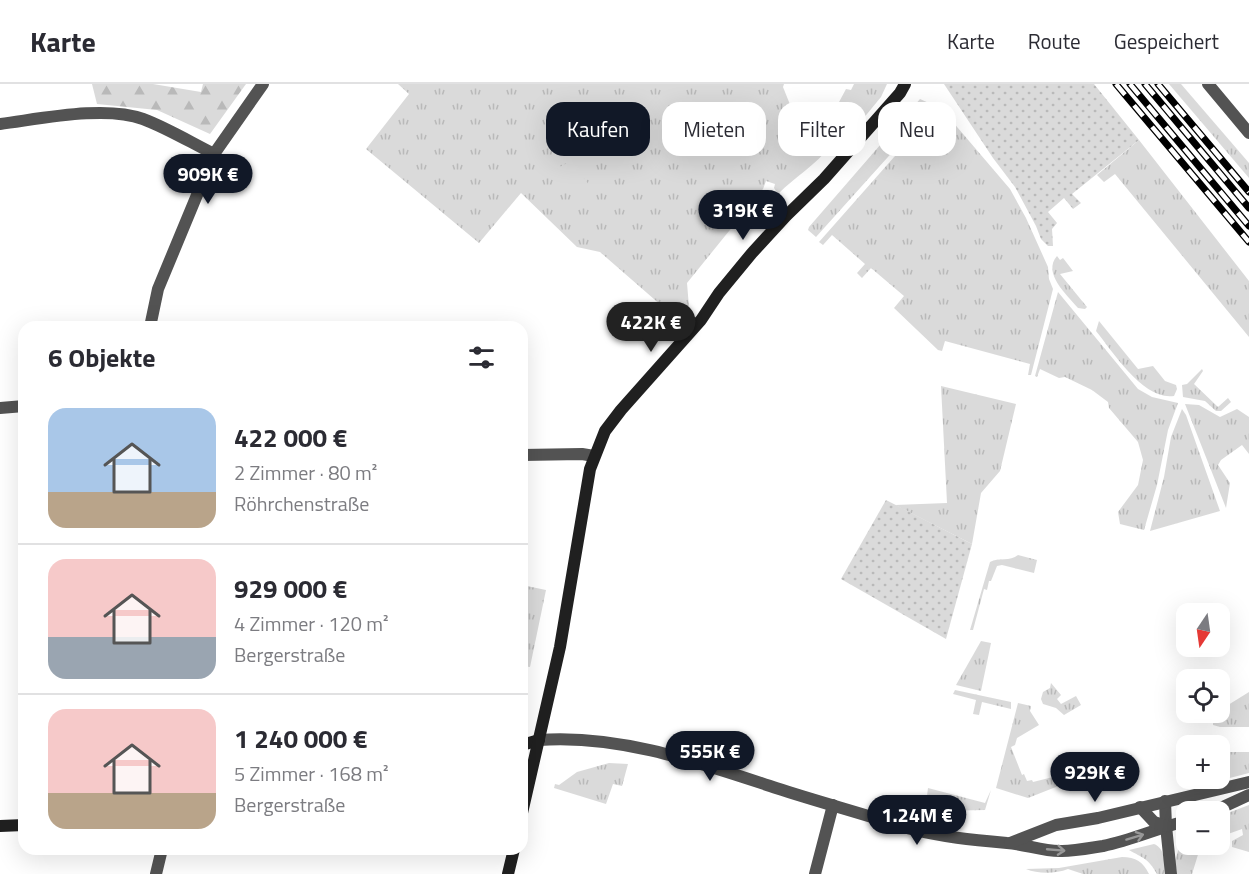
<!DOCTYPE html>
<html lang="de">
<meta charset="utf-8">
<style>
:root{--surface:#fff;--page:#f7f7f7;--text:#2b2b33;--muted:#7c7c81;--line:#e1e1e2;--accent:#111827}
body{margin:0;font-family:"Titillium Web",sans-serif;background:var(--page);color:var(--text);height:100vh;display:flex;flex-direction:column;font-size:22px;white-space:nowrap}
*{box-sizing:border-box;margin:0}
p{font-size:20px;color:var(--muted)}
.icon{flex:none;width:33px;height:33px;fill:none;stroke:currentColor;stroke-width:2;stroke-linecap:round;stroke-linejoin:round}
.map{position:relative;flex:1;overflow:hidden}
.sheet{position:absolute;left:18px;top:237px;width:510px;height:534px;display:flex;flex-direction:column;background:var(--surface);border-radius:18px;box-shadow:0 6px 24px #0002}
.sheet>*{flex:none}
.top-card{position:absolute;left:546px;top:18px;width:570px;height:54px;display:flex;gap:12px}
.needle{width:39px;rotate:193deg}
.controls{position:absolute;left:1176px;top:519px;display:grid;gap:12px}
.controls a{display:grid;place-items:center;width:54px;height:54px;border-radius:12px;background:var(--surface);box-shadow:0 6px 24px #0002;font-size:30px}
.price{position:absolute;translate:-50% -51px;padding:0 14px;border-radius:21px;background:var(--accent);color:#fff;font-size:20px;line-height:39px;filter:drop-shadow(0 2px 3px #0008)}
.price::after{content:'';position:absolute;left:50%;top:36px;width:18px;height:14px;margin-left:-9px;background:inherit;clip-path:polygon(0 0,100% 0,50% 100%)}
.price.active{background:#222;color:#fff}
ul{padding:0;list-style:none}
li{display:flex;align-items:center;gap:18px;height:150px;padding:0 30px}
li+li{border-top:2px solid var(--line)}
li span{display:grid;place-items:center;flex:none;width:168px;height:120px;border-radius:18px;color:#555}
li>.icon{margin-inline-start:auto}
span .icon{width:72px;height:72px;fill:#fffc;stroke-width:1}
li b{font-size:26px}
h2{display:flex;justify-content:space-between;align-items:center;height:72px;padding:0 30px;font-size:26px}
.chip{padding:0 21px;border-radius:18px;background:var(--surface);box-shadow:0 6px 24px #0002;font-size:21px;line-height:54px}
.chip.active{background:var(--accent);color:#fff}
header{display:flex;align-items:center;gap:36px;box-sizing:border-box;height:84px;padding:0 30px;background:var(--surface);border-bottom:2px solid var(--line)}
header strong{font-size:28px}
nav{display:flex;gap:33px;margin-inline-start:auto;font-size:21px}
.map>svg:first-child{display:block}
.grass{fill:url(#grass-tufts)}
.forest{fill:url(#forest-firs)}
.garden{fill:url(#garden-dots)}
.pitch{fill:#dadada}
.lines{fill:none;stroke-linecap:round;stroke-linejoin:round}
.minor{stroke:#535353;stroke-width:12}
.tertiary{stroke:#535353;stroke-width:12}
.secondary{stroke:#202020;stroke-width:12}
.rail-casing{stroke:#000;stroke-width:7}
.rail{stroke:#fff;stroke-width:4.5;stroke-dasharray:14;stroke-linecap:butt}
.oneway{stroke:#989898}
</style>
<header>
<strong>Karte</strong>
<nav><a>Karte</a><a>Route</a><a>Gespeichert</a></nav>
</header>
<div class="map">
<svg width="1249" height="790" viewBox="0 0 1249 790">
<defs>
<pattern id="grass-tufts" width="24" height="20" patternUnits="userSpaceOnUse" patternTransform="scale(1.5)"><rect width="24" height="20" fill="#dadada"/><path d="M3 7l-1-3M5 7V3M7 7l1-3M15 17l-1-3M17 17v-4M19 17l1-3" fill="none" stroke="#b9b9b9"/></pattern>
<pattern id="forest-firs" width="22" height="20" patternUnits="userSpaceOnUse" patternTransform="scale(1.5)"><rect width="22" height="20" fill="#dadada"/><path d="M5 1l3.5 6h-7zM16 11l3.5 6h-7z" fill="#b9b9b9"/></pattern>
<pattern id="garden-dots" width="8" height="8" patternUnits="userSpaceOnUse" patternTransform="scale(1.5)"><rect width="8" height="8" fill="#dadada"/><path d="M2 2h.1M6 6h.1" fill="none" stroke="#b9b9b9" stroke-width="1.8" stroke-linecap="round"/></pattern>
</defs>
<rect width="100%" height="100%" fill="#fff"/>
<g class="grass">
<path d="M398,0h386l-1,3 8,20 31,14 8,25c-14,19 -35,31 -52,48l-4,-6 1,-4 -9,-3 -3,8 -76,94 2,24 -11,13 -78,-68 -23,-5 -56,-54 -42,50 -113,-94 43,-55z"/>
<path d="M854,0h33l-6,13 -28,34 -7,-2 -4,5 -11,-17 15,-28 5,1z"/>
<path d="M1169,0h12l68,79v15z"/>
<path d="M920,15l11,5 5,6 -22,18 -98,109 -8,-7 1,-3z"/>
<path d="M942,29l4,1 64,75 16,29 22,49 1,12 4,10 -22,86h-3l2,-11 -85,-23 -3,10 -4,-1 -44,-42 10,-12 -33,-28 -9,10 -5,-5 8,-9 -33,-29 -9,10 -4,-3 91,-103z"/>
<path d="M1139,56l110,141v56l-134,-163 -11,8 -7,-7z"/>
<path d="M1057,172l3,4 3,-2 10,13 -13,3 27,33 -2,2 -7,-1c-11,-13 -36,-35 -21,-52z"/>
<path d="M1058,208l80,97 14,8 26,6 -10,27 -11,55 -13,45 -24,-6 -2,-12 20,-27 5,-25 -5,-18 -29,-34 -1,-6 -16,-12 -27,-13 -6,1 -19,-9 -3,8 -2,-1z"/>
<path d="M1099,237l39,48 15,-3 12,15 11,4 1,4 -3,7c-30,5 -61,-44 -78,-65z"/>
<path d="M1202,285l1,2 -9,13 24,23 10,-9 3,4 -10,9h-5l-11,-10 -22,-4 -1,-12 5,-1z"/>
<path d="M941,302l75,18 -16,67 -19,22 -9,51 -77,-39 52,-2z"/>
<path d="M1185,320l14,1 21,12 17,-8 12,8v37l-7,-9 -21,15 -3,5 12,18 -4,25z"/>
<path d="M1182,325l4,6 34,96 -70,20 14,-54 7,-40z"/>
<path d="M1018,471l19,5 -3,13 -32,-8 -5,1 -6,15h-2l-2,9 -3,-1 -11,41h-3l20,-68c9,-5 20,0 28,-7z"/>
<path d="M522,501l24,5 -16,77 -8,-1z"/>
<path d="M981,557l10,2 -10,48 -25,-6z"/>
<path d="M1051,599l10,12 -4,4 4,5 15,-8 5,9 -17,10 -8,-7 -13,-4 -2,-5 2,-7 7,-4z"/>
<path d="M955,606l56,12v7l-29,-7 -3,13 -6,-1 3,-14 -23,-6z"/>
<path d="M1249,608v35h-29l-7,-2v-11l7,-2v-2z"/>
<path d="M1018,619l13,3 -1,5 9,14 -22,13 -2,7 -4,2 11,28 2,-1 3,7 5,-1 1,2 32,-8v-10l4,-1 2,11 -4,2 -1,7 -38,15 -32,-10z"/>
<path d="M1228,668h21v21l-27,7 2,-20z"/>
<path d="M609,679l19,1 -6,22 -9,-2 -7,20 -52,-16 1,-4 4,1 18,-13z"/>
<path d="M928,704l57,15 6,-13 -6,20 -47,1h-6c-7,-6 -5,-15 -4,-23z"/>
<path d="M1249,721v47l-17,-5v-6l11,-6 -1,-6 -14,5 -4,10 -4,-1v-27z"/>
<path d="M1186,749v11l15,1 -9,29h-15l-2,-13 8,-27z"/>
<path d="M1154,760c12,5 10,19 11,30h-8c-9,-16 -14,-16 -28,-24z"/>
<path d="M1122,773c14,0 21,5 27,17h-66l-15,-5c-13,5 -30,5 -42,0l33,-1z"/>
</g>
<path class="forest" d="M92,0h61l48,8 2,-8h43l-36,50 -53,-24 -60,-6z"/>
<g class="garden">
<path d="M944,0h150l45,56 -67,54 9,9 -8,6 -9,-11 -16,14 9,11 -5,6 1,17h-5l-7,-7 -5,-13 -21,-39 -22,-29z"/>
<path d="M886,416l86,44 -26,95 -105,-60z"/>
</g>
<path class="pitch" d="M571,77l25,33 -10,8 -36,-30z"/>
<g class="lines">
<g class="minor">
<path d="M1208,0l41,49"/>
<path d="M0,40c40,-5 105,-19 143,-5 24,9 47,23 71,35"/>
<path d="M150,243l8,-38 56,-135 49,-70"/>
<path d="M0,324l24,-2"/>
<path d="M522,371l60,-1 12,2"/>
<path d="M1166,742l5,48"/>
<path d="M156,790l6,-25"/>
<path d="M815,790l18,-69"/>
</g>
<g class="tertiary">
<path d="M539,656c81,-6 161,23 237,48 43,14 88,26 131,40 34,9 66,12 100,15 18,1 37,9 55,8 13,0 28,-3 41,-5 29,-6 55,-18 83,-25"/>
<path d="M1165,717l1,25"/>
<path d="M1140,723l14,15 12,4"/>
<path d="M1212,728l37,-17"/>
<path d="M1010,759l46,-18 42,-7 151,-36"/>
</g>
<g class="secondary">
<path d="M522,661l17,-5"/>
<path d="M522,729l38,-166 30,-178 15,-38 16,-21 80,-90 18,-27 33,-40 34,-37 38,-37 76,-86 5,-9"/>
<path d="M0,742l24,-1"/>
<path d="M508,790l6,-25"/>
</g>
<defs>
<g id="rail">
<path d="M1116,0l133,158"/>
<path d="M1130,0l119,142"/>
<path d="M1145,0l104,124"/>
<path d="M1158,0l91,108"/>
</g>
</defs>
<use href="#rail" class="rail-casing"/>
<use href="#rail" class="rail"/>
</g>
<defs><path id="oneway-shaft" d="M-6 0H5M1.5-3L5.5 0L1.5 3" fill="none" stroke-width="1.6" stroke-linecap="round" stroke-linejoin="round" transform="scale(1.5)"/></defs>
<g class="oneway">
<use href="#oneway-shaft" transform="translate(1135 753) rotate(-17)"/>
<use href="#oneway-shaft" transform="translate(1056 766) rotate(5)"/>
</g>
</svg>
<div class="controls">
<a><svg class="needle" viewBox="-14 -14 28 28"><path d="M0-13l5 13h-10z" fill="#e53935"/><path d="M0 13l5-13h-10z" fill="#7c7c81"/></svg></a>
<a><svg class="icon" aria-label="locate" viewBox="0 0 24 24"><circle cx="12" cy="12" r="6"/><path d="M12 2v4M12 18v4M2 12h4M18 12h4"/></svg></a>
<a>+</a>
<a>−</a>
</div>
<b class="price" style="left:208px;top:121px">909K €</b>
<b class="price" style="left:743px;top:157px">319K €</b>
<b class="price active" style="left:651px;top:269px">422K €</b>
<b class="price" style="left:710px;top:698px">555K €</b>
<b class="price" style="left:1095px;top:719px">929K €</b>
<b class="price" style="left:917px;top:762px">1.24M €</b>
<div class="top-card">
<a class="chip active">Kaufen</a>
<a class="chip">Mieten</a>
<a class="chip">Filter</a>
<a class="chip">Neu</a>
</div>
<section class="sheet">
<h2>6 Objekte<svg class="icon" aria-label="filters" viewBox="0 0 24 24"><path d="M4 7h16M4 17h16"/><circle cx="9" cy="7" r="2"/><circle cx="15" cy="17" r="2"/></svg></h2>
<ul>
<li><span style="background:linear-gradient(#a9c7e8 70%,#b9a48a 0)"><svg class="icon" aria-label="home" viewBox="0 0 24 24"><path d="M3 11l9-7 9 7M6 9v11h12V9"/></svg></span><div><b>422 000 €</b><p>2 Zimmer · 80 m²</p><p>Röhrchenstraße</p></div></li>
<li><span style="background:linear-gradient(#f6c9c9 65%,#9aa5b1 0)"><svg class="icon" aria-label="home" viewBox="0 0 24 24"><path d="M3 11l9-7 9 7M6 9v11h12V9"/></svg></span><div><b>929 000 €</b><p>4 Zimmer · 120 m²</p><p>Bergerstraße</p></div></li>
<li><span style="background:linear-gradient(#f6c9c9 70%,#b9a48a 0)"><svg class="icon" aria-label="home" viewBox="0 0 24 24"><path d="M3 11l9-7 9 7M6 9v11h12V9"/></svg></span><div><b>1 240 000 €</b><p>5 Zimmer · 168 m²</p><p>Bergerstraße</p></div></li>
</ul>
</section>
</div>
